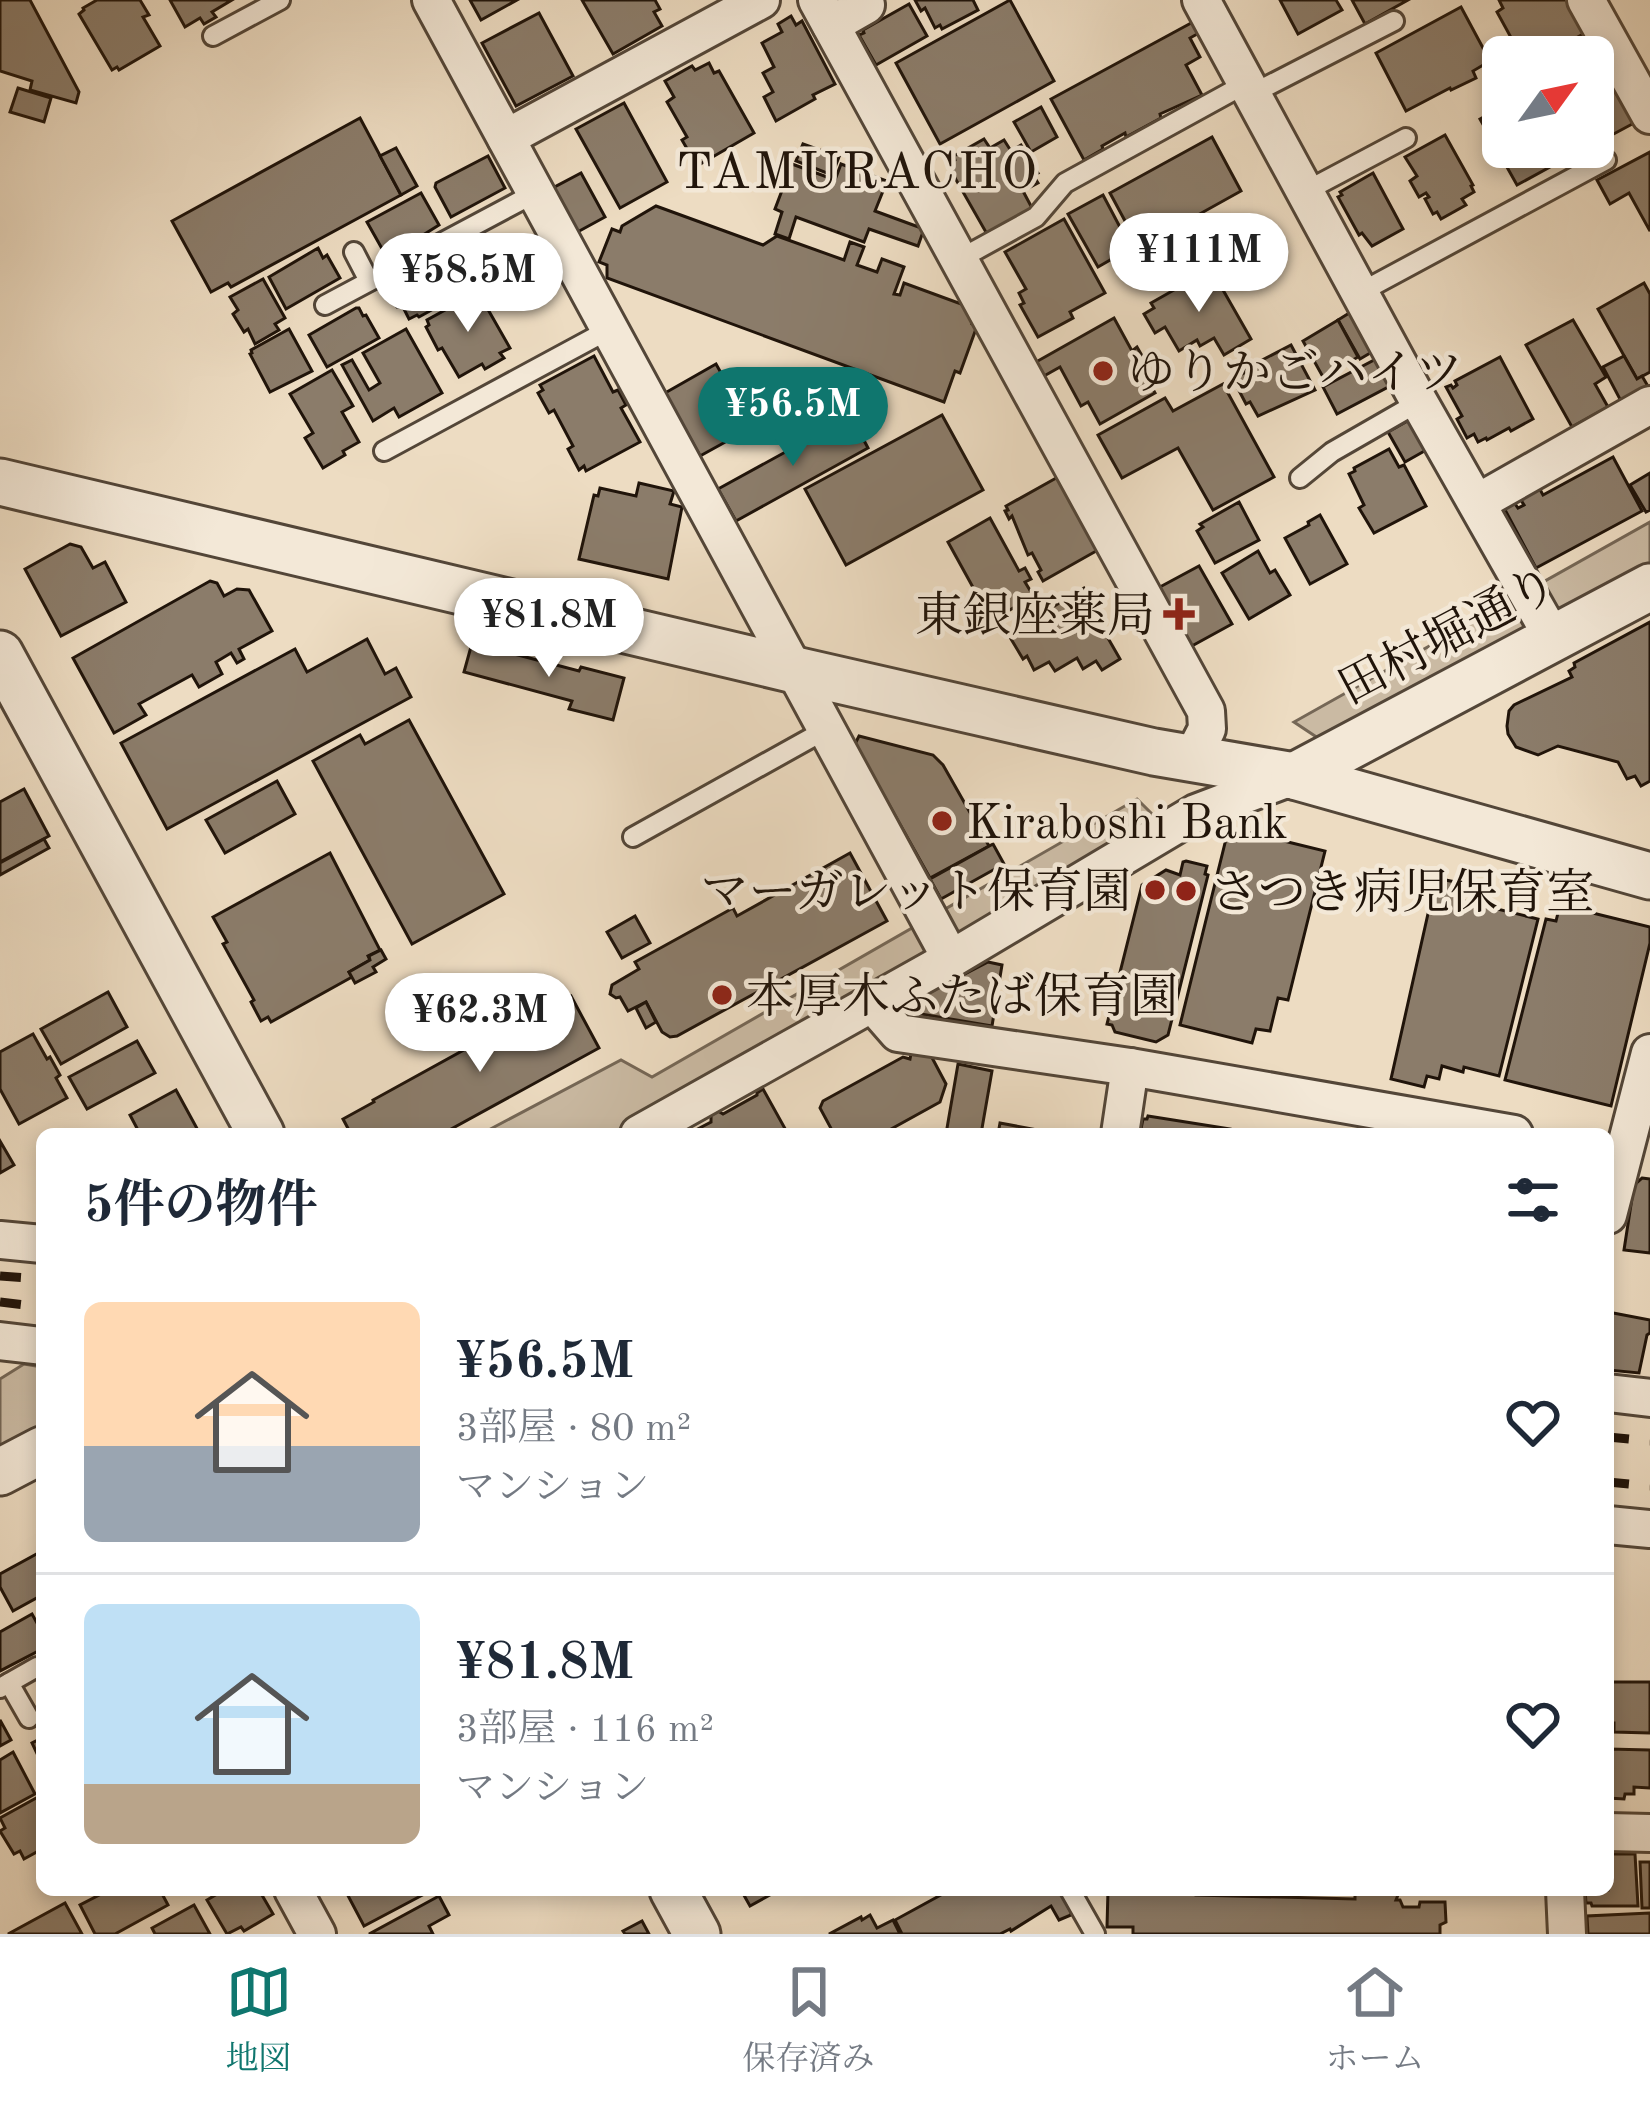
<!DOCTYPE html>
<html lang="ja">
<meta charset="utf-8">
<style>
:root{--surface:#fff;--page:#f6f6f7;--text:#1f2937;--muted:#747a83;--line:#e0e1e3;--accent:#0f766e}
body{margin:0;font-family:"Old Standard TT","Noto Serif JP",serif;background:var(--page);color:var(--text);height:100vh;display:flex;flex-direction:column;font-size:45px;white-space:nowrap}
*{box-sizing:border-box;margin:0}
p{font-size:39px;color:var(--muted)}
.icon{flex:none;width:66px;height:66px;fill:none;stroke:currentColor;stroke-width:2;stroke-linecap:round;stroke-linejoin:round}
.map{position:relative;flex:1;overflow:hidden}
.side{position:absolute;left:36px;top:1128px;width:1578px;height:768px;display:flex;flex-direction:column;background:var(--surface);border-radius:18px;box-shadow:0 6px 18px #0003}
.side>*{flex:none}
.needle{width:78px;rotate:57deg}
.buttons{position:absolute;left:1482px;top:36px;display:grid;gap:24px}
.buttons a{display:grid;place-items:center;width:132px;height:132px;border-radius:18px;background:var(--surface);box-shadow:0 6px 18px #0003;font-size:60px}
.price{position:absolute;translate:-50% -102px;padding:0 27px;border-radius:42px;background:#fff;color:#222;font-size:39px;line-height:78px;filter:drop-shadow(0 3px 6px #0008)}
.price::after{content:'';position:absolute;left:50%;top:72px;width:36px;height:27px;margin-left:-18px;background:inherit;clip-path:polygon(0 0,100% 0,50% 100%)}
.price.selected{background:var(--accent);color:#fff}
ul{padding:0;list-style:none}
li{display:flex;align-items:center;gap:36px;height:300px;padding:0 48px}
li+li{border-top:3px solid var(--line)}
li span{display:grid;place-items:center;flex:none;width:336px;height:240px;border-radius:18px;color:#555}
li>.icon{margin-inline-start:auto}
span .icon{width:144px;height:144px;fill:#fffc;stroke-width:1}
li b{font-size:51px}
h2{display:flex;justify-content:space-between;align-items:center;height:144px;padding:0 48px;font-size:51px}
.tab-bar{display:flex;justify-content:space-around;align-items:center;height:168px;border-top:3px solid var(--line);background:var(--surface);font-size:33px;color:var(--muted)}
.tab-bar a{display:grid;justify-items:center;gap:6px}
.tab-bar .selected{color:var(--accent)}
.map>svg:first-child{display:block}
.green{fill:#cabaa3;stroke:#756756;stroke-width:3}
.building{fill:#8b7c6a;stroke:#20140a;stroke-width:3}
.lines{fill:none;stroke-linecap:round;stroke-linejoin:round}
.service-casing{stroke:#534638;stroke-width:24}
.minor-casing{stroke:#534638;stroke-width:42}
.tertiary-casing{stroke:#534638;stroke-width:51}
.service{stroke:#f3e8d7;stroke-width:18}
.minor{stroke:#f3e8d7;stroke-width:36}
.tertiary{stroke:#f3e8d7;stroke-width:45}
.rail{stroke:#20140a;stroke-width:9;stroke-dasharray:21 21;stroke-linecap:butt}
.poi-dot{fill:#8f2418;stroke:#f3e8d7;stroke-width:4.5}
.labels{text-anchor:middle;stroke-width:9;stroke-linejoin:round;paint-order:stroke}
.poi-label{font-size:48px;fill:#20140a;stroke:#f3e8d7;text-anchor:start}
.street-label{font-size:48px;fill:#20140a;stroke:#f3e8d7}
.neighbourhood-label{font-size:51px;letter-spacing:3px;fill:#20140a;stroke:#f3e8d7}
</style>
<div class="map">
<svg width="1650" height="1934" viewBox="0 0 1650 1934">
<rect width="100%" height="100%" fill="#eddcc2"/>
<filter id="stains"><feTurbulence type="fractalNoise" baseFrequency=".00167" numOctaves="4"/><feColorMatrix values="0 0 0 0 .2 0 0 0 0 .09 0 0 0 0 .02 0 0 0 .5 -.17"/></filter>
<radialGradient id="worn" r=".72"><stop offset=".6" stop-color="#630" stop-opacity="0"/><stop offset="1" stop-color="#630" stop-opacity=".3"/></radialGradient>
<g class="green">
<path d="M1650,522v43l-326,177 -30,-20z"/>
<path d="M1137,799l29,29 -551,306h-134l140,-74 31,17z"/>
<path d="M24,1364l18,3v70l-42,23v-81z"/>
</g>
<g class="building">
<path d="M0,0h30l49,92 -3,11 -46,-13 2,-9 -32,-10z"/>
<path d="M97,0h43l9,15 -6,2 17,29 -41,24 -2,-3 -5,3 -33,-56 5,-4 -1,-2z"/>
<path d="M170,0h62l-20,12 4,5 -12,7 -4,-6 -15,9z"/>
<path d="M470,0h47l-36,20z"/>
<path d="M582,0h73l5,9 -6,3 8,14 -49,28z"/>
<path d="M915,0h58l5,10 -36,19 -2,-4 -5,3 -10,-20 -4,3z"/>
<path d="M1010,0l44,81 -114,63 -44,-81z"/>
<path d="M1280,0h56l6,10 -44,24z"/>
<path d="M1352,0h56l-43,24z"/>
<path d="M1499,0h80l15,28 -40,22 -8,-11 -26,15 -23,-42 6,-4z"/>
<path d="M909,4l18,32 -51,29 -17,-30 5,-2 -1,-3z"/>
<path d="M1461,7l29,54 -17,10 3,7 -25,12 -1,-2 -44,23 -30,-58z"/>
<path d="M539,13l34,63 -57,30 -34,-63z"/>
<path d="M791,16l5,9 6,-4 33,63 -22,11 2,4 -39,22 -12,-24 9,-5 -10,-19 11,-6 -12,-24 20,-11 -4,-8z"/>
<path d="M1193,22l6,11 -9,5 10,19 -14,8 16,30 -42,19 1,4 -35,19 -1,-4 -23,13 1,3 -19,11 -33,-61z"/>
<path d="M1599,55l37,67 -43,23v-87z"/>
<path d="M709,63l5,10 5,-2 35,62 -57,33 -15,-26 5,-3 -20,-35 7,-5 -9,-16 27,-15 3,4z"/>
<path d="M18,88l33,10 -7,24 -34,-10z"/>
<path d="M624,103l43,79 -47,26 -44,-79z"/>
<path d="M1503,106v41h50l8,14 -44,24 -37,-66z"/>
<path d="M1041,107l16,30 -26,15 -17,-30z"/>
<path d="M360,118l41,77 -170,92 -3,-4 -17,9 -39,-71z"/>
<path d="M1445,135l28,50 -2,1 3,6 -12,7 4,6 -25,14 -4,-7 -4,2 -8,-15 4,-2 -3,-4 -7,4 -9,-16 7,-5 -12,-19z"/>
<path d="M1212,137l29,54 -45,25 3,6 -24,14 -4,-6 -32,17 -29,-54z"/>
<path d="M984,139l6,9 14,-8 7,11 10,-6 17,28 -5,2 5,8 -15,8 9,17 -45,26 -40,-70 8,-4 -1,-4z"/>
<path d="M803,144l36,13 -7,18 -36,-14z"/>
<path d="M396,148l21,38 -16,9 -21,-39z"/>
<path d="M1650,152v79l-21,-38 -19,11 -13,-24z"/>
<path d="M488,156l17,32 -54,29 -16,-30 1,-4z"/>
<path d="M792,164l43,16 6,-16 46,17 -12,30 49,18 -6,17 -49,-17 -5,13 -68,-25 -7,22 -14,-5 7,-22 -7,-3z"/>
<path d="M581,173l24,44 -33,18 -23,-45z"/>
<path d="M1373,173l30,56 -31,17 -10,-13 -3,2 -21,-38 4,-2 -2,-3z"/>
<path d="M421,193l18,32 -32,20v-2l-22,11 -18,-32z"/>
<path d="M1103,195l28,53 -33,19 -30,-53z"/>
<path d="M656,206l107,39 14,-9 67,24 6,-18 14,5 -7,18 20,7 5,-13 22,8 -10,27 6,1 4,-12 60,22 9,16 -1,3 5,2 -17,47 -5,-2 -11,31 -337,-124v-13l-8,-3 13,-33 8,3 2,-6z"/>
<path d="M1064,219l41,74 -35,19 3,6 -35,19 -18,-32 4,-2 -5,-10 7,-4 -21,-37z"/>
<path d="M318,248l5,10 4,-3 13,23 -54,31 -17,-32z"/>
<path d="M448,259l18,32 -47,26 -2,-2 -8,4 -6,-12h-6l-8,-14z"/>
<path d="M1211,269l40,70 -27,16 -10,-17 -14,8 -3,-6 -18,11 -14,-24 -10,6 -11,-19 10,-6 -3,-5z"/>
<path d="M263,279l22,39 -10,6 4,6 -24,14 -7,-15 -4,3 -11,-18 5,-4 -8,-13z"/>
<path d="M1644,283l6,11v78l-13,7 -39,-70z"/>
<path d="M478,292l32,56 -10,5 4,5 -19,11 -3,-5 -23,13 -17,-29 -4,2 -12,-23 3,-2 -2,-5z"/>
<path d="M356,308h3l4,8 3,-1 13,23 -52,29 -18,-32z"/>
<path d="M1354,310l23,39 -17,10 -22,-39z"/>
<path d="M1114,318l18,33 5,-4 7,12 -6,3 17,31 -55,31 -12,-22 -7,4 -21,-39 -16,9 -8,-14z"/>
<path d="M1338,320l20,37 -35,20 -20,-36z"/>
<path d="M1573,320l33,57 -11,7 13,23 -36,20 -46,-82z"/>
<path d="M289,329l23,42 -42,21 -20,-38 2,-1 -1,-3z"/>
<path d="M406,329l36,64 -43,24 -5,-9 -21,13 -31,-56 10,-5 17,30 11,-7 -17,-30z"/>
<path d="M1291,345l24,45 -57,26 -8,-14 -4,2 -13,-25 11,-6 -1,-3z"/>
<path d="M594,356l19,36 5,-2 8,15 -5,3 19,34 -54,29 -2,-5 -5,4 -11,-21 5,-3 -19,-36 -5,3 -11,-20 5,-3 -3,-5z"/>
<path d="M1624,356l13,23 5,-3 7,12 -27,15 -19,-36z"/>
<path d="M1500,357l33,62 -22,12 -2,-3 -22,12 -1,-2 -8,4 -4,-8 -7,4 -10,-19 5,-3 -16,-29 5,-2 2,3 4,-3 -2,-4z"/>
<path d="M1376,359l14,27 -53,28 -14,-27z"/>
<path d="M716,364l19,34 25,-14 16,30 -76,42 -35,-63z"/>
<path d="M332,370l21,36 -11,6 17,30 -16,9 2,4 -22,13 -18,-30 8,-5 -23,-39z"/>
<path d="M1223,384l51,93 -61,33 -35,-62 -56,30 -24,-43 67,-37 8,13z"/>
<path d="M942,415l41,75 -137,75 -41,-76z"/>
<path d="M851,416l17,32 -132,73 -18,-32z"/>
<path d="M1411,419l17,30 -23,13 -17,-30z"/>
<path d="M1389,449l10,18 5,-2 22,41 -52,27 -15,-25 5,-3 -15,-31 6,-3 -1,-3z"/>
<path d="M1613,457l29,54 -106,57 -33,-62 10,-5 5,7 6,-3 -7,-11 20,-10 6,11z"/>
<path d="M1650,473v37l-4,2 -16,-27z"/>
<path d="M1058,477l40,73 -55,31 -5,-9 3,-2 -9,-17 -4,2 -16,-39 -3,3 -4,-8 3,-1 -2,-4z"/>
<path d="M639,483l35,8 -4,13 12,3 -14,72 -89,-20 15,-64 4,1 2,-8 36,8z"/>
<path d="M1239,502l20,38 -44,23 -18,-32 6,-4 -3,-3z"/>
<path d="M1320,515l27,49 -37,20 -25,-46 24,-13 -1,-3z"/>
<path d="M990,518l29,53 6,-3 6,11 -6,3 9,15 -43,23 -43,-78z"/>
<path d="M70,544l11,3 12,21 12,-6 21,40 -65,34 -36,-67z"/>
<path d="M1258,551l12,22 5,-3 15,25 -41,24 -27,-46z"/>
<path d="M1199,566l33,58 -42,23 -32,-59z"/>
<path d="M210,581l7,2 7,13 13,-7 12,1 23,41 -33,18 5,10 -7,4 -6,-10 -15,9 6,12 -23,13 -7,-12 -53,29 7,11 -32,18 -41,-75z"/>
<path d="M1084,588l18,28 -5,3 23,40 -18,11 -6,-9 -13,8 -6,-11 -22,13 -6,-9 -15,8 -7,-14 -4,3 -15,-25z"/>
<path d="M1650,622v159l-9,5 -6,-10 -8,3 -9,-17 -60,-16 -20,9 -22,-8 -8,-13 -1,-8 2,-15 5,-6 58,-28 -3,-6 6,-4 -1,-4z"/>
<path d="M367,639l18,35 11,-6 15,29 -244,132 -46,-86 174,-94 12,23z"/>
<path d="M472,643l107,28 2,-4 43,11 -11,42 -44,-11 3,-8 -108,-29z"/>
<path d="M409,720l95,174 -92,50 -99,-183 47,-26 5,9z"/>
<path d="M859,736l74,19 10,10 46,81 -59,32 -75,-134z"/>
<path d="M277,781l18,33 -70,39 -19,-33z"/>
<path d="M24,789l25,47 -49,26v-60z"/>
<path d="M1247,832l78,19 -37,149 -10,-2 -8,33 -14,-2 -4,14 -72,-18 46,-186 8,2 2,-6 9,2z"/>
<path d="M44,839l5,9 -49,27v-12z"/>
<path d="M993,844l11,20 -63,35 -11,-20z"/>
<path d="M330,853l50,97 -12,6 2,4 -21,12 3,5 -81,45 -3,-5 -7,4 -10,-19 3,-2 -31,-56 4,-2 -14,-25z"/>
<path d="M850,853l37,68 -210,115 -7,1 -8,-5 -16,-30 -18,9 -8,-14 -4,1 -6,-4 2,-9 27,-16 -4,-7 98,-54 4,8z"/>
<path d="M1186,861l21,5 -2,8 3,1 -40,160 -12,7 -41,-10 -3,-7 -5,-1 35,-139 24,-15 14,5 3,-13z"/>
<path d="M1436,878l24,5 -4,16 82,20 -39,157 -35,-9 -1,5 -21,-6 -3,13 -12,-3 -3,11 -33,-8z"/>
<path d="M1560,905l90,22v16l-39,163 -106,-26 41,-161 10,2z"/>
<path d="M635,916l15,27 -28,15 -15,-26z"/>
<path d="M381,950l5,9 -13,8 3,5 -21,11 -6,-11 21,-12 -1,-4z"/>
<path d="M988,962l14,3 -10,61 -77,-13 2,-14z"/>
<path d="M108,992l19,35 -66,37 -20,-35z"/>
<path d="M571,996l28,52 -157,86h-91l-8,-15 31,-17 -1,-2 167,-92 2,4z"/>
<path d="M646,1002l10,20 -10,6 -10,-20z"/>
<path d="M33,1034l14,25 3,-2 10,18 -4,3 11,20 -48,26 -19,-35v-37z"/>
<path d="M137,1041l18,32 -68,36 -18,-32z"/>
<path d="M929,1052l17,32 -6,18 -58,32h-48l-14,-26 3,-7 80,-44 7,2 1,-5z"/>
<path d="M958,1064l34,7 -11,63h-35z"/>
<path d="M763,1089l25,45h-100l23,-12v-7l7,-4 5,3 34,-19v-2z"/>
<path d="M176,1090l24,44h-60l-10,-19z"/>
<path d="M1148,1116l82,13 -1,5h-89l3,-15h4z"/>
<path d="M1000,1123l59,11h-61z"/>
<path d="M0,1141l14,24 -14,8z"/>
<path d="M1642,1178l8,1v74l-26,-3 10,-65z"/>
<path d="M1608,1312l42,8v13l-3,2 -8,38 -31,-3z"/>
<path d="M42,1551v44l-29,16 -13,-24v-13z"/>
<path d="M32,1614l10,18v17l-42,22v-39z"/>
<path d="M1610,1682h40v51l-36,-1v-9h-6z"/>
<path d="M0,1720l11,20 -11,6z"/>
<path d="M42,1738v26l-10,-21z"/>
<path d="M1608,1749l42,1v38l-16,-1v7h-9l-1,5 -16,-1z"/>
<path d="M13,1752l22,42 -35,19v-53z"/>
<path d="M38,1797l4,8v44l-18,10 -4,-8 -6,3 -14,-23 5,-3 -5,-10z"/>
<path d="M1608,1854h27l3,52h-46l-1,-3h-5l-1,-13h23z"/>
<path d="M1640,1862h10v46h-8z"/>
<path d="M109,1890h51l8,15 -53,29h-20l-15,-29z"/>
<path d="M224,1890h35l14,24 -29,17 -3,-4 -14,7 -20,-34z"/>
<path d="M345,1890h87l-68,36z"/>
<path d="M741,1890h38l-29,16z"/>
<path d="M950,1890h109l12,22v3l-12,5 -8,-14 -40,25 -1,-2 -10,5h-98l-7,-14z"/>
<path d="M1108,1890h103l-15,2v3l159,4v-9h45l-4,10h4l3,7h16l1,-5h25l1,20 -6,3v9h-307v-7h-26z"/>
<path d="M439,1896l10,19 -20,11 4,8h-64z"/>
<path d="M65,1903l17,31h-74z"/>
<path d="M194,1905l16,29h-55l-3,-6z"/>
<path d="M1650,1913v21h-62l-1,-18z"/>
<path d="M870,1915l7,13 16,-8 7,14h-71l32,-17 1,3z"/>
<path d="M642,1921l7,13h-24l-2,-3z"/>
</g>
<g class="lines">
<defs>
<g id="service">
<path d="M213,36l67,-36"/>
<path d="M1252,94l142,-73"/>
<path d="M1306,191l100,-53"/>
<path d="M354,252l15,29"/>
<path d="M958,260l78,-43 29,-34 182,-100"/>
<path d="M1361,292l245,-132"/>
<path d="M325,305l210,-112"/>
<path d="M384,451l226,-122"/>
<path d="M1300,478l32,-26 87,-50"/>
<path d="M633,837l194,-108"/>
<path d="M9,1683l20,35"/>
<path d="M0,1688l37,-21"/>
<path d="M1070,1890l25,44"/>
</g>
<g id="minor">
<path d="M431,0l520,959"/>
<path d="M817,0l389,711 1,18 -15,29"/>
<path d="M1201,0l218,402 135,238"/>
<path d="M1586,0l64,115"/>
<path d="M831,25l35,-20"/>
<path d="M506,138l255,-138"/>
<path d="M1477,503l173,-98"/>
<path d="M871,1002l27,31 232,34 384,67"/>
<path d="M639,1134l312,-175 245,-146 98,-37"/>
<path d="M1120,1134l10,-67"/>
<path d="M1608,1215l42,-162"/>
<path d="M0,1240l42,4"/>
<path d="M0,1341l42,5"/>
<path d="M1608,1393l42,5"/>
<path d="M1608,1525l42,4"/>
<path d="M1608,1832l42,1"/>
<path d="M293,1890l24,44"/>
<path d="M1565,1890l2,44"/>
</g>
<g id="tertiary">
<path d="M0,482l795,188 359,82 140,24 356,100"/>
<path d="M0,654l261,480"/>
<path d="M1294,776l356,-189"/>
<path d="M0,1472l42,-22"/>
<path d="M673,1890l24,44"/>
</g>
</defs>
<use href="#service" class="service-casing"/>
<use href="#minor" class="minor-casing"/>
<use href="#tertiary" class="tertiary-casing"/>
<use href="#service" class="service"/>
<use href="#minor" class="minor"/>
<use href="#tertiary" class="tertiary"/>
<g class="rail">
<path d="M0,1276l42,3"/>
<path d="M0,1302l42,5"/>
<path d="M1608,1437l42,4"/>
<path d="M1608,1482l42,4"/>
</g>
</g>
<g class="poi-dot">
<circle cx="1103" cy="371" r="12"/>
<path d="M1173 596h12v12h12v12h-12v12h-12v-12h-12v-12h12z"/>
<circle cx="942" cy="821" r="12"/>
<circle cx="1155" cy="890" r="12"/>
<circle cx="1186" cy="891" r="12"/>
<circle cx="722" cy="995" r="12"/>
</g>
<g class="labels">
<g class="poi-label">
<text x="1127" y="388">ゆりかごハイツ</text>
<text x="1155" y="631" text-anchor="end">東銀座薬局</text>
<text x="966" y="838">Kiraboshi Bank</text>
<text x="1131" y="907" text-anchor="end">マーガレット保育園</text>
<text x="1210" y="908">さつき病児保育室</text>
<text x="746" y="1012">本厚木ふたば保育園</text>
</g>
<g class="street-label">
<text transform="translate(1447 634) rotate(-28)" y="17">田村堀通り</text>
</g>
<g class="neighbourhood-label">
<text x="858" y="188">TAMURACHO</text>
</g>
</g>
<rect width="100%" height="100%" filter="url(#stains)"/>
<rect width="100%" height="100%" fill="url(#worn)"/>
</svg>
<div class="buttons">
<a><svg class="needle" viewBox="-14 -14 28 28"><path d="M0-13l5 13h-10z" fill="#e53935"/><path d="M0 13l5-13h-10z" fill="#747a83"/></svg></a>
</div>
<b class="price" style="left:1199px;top:315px">¥111M</b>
<b class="price" style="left:468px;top:335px">¥58.5M</b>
<b class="price selected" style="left:793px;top:469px">¥56.5M</b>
<b class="price" style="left:549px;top:680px">¥81.8M</b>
<b class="price" style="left:480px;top:1075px">¥62.3M</b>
<section class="side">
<h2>5件の物件<svg class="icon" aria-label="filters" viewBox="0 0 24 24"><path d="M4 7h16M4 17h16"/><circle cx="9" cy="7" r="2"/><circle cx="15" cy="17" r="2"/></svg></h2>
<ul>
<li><span style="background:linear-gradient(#ffd9b3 60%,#9aa5b1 0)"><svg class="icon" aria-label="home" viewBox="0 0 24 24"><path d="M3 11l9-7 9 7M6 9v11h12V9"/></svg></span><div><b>¥56.5M</b><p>3部屋 · 80 m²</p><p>マンション</p></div><svg class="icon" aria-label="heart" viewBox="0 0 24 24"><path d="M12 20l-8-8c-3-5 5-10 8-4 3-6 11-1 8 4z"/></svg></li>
<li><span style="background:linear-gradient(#bfe0f5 75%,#b9a48a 0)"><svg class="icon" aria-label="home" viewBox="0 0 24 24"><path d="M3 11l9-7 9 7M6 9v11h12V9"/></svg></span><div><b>¥81.8M</b><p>3部屋 · 116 m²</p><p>マンション</p></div><svg class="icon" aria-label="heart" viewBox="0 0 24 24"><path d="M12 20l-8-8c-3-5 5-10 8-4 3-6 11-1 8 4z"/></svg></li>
</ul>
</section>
</div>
<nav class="tab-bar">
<a class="selected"><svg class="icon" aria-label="map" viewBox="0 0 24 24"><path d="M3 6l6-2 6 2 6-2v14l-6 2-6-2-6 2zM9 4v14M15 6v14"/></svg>地図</a>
<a><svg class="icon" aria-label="saved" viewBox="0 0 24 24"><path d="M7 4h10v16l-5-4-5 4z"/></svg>保存済み</a>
<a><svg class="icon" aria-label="home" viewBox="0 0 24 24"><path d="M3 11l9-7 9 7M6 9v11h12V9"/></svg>ホーム</a>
</nav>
